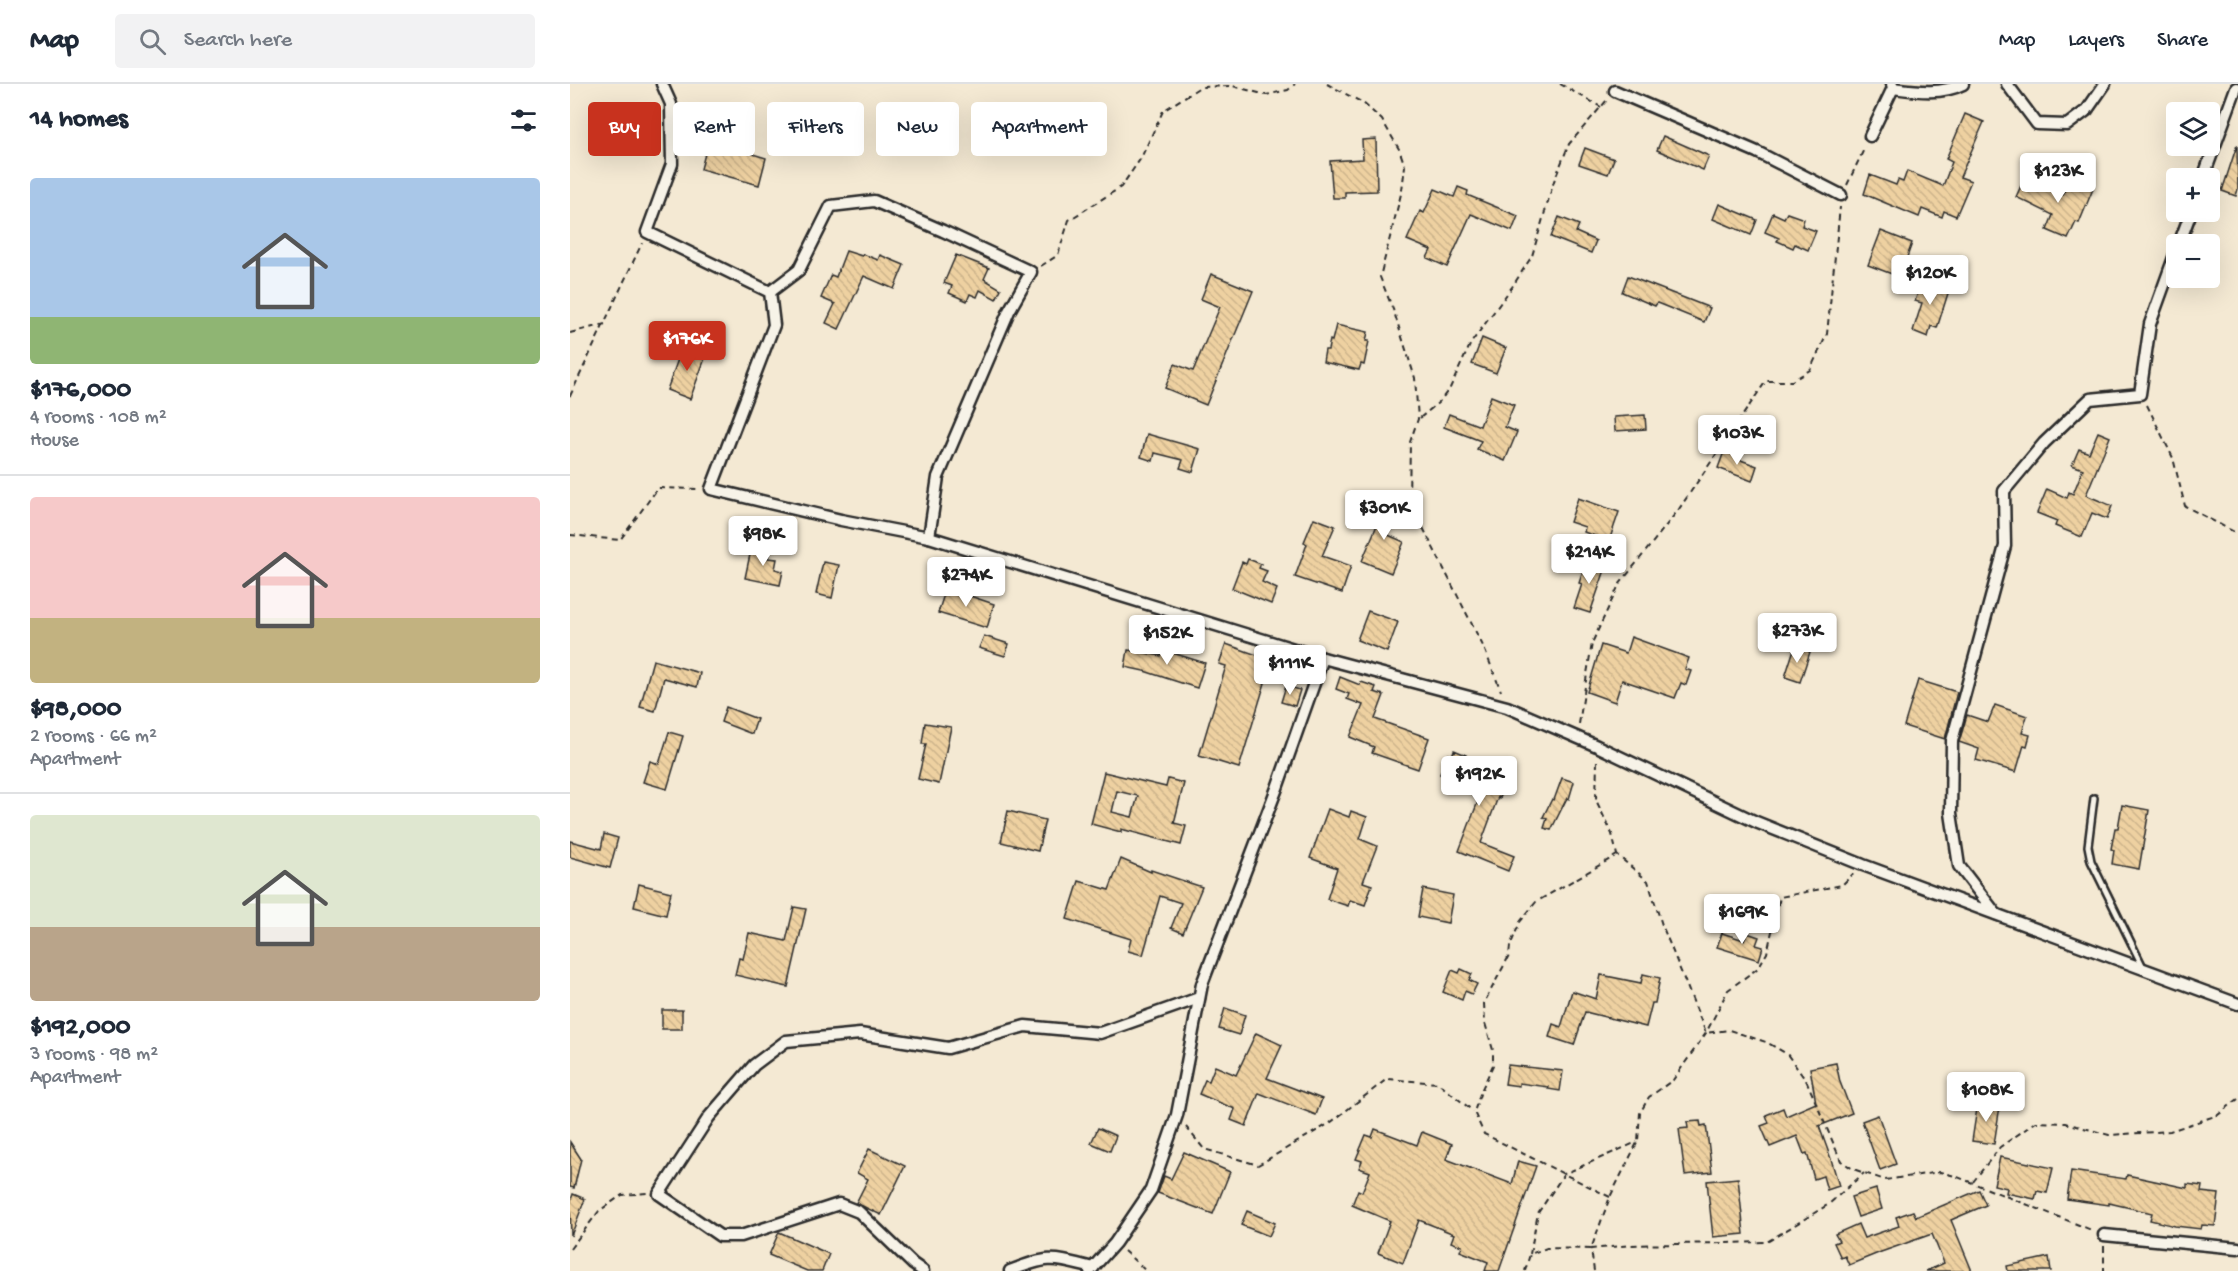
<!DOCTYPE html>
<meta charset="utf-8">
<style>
:root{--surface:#fff;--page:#f2f2f3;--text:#1f2937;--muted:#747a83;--line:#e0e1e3;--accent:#c8321e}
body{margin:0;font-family:"Gochi Hand",sans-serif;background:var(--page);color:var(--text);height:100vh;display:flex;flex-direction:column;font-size:22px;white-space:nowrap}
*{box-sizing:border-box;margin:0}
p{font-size:20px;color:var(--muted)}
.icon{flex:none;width:33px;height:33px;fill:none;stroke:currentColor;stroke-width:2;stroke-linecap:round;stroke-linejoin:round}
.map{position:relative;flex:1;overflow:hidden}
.side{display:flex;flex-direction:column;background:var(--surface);width:570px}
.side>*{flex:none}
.guide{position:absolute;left:18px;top:18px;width:570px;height:54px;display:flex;gap:12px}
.controls{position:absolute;left:1596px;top:18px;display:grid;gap:12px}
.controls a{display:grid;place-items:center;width:54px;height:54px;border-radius:6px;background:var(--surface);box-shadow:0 6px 24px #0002;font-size:30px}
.price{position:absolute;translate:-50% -51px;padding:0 14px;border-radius:6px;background:#fff;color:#222;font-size:20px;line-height:39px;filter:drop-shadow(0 2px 3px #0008)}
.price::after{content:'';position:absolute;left:50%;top:36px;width:18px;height:14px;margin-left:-9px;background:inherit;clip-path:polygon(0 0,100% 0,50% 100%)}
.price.current{background:var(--accent);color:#fff}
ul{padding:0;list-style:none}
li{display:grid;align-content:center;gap:12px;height:318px;padding:0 30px}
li+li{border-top:2px solid var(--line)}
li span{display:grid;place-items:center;height:186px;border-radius:6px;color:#555}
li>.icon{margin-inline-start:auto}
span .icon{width:108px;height:108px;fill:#fffc;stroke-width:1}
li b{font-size:26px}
h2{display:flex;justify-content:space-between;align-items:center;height:72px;padding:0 30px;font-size:26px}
.pill{padding:0 21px;border-radius:6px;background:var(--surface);box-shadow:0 6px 24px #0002;font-size:21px;line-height:54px}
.pill.current{background:var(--accent);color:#fff}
header{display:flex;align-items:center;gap:36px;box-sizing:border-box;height:84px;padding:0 30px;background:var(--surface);border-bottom:2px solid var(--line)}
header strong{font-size:28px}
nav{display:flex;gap:33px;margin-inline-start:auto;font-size:21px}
.search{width:420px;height:54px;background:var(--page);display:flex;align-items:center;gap:15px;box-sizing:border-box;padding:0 21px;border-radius:6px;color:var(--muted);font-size:22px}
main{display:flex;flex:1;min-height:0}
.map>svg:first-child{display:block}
.building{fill:url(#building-back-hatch);stroke:#2b2b2b;stroke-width:1.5;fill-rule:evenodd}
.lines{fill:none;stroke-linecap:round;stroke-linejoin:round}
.service-casing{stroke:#2b2b2b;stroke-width:10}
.minor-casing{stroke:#2b2b2b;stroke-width:15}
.path{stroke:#2b2b2b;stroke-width:2;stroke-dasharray:6 4.5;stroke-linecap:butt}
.service{stroke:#f7f3e8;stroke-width:5}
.minor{stroke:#f7f3e8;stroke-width:10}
</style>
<header>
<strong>Map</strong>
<div class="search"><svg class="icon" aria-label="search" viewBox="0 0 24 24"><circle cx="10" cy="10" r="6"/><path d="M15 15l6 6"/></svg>Search here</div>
<nav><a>Map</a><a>Layers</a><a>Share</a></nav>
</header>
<main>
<section class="side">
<h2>14 homes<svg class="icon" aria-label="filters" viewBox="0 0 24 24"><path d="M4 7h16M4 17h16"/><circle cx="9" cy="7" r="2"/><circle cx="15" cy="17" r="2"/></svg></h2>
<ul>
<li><span style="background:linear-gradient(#a9c7e8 75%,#8fb573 0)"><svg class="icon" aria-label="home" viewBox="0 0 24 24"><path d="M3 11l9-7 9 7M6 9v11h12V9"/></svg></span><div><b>$176,000</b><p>4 rooms · 108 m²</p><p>House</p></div></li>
<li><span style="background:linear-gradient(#f6c9c9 65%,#c2b280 0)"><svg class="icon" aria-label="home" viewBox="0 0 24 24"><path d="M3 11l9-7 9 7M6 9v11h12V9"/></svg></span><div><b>$98,000</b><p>2 rooms · 66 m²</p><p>Apartment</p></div></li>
<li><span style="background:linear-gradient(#dfe7d0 60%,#b9a48a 0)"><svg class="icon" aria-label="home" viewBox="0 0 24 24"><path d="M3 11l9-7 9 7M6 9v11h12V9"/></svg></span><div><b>$192,000</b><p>3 rooms · 98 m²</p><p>Apartment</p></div></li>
</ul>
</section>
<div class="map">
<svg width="1668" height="1187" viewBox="0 0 1668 1187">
<defs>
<pattern id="building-back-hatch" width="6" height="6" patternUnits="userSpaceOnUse" patternTransform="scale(1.5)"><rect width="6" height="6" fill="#eed1a1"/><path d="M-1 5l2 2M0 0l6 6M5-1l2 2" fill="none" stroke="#ccb48b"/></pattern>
</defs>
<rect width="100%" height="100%" fill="#f4e9d3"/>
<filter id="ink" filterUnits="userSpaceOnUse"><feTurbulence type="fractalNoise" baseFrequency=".0167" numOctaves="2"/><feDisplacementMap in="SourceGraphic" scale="12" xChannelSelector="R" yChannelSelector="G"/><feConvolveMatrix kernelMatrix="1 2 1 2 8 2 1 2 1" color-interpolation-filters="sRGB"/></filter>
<g filter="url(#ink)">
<g class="building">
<path d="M344,19l20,9 -13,29 -23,-11 5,-12 4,2z"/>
<path d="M1395,30l19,8 -24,55 11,4 -15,35 -12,-5 -2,6 -20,-8 -3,8 -55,-23 6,-19 26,10 2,-5 5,2 4,-11 36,15 9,-24 -6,-3z"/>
<path d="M1093,52l46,20 -6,14 -46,-20z"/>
<path d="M806,55l1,52 -32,1v6h-12l-3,-37 33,-2 -1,-19z"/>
<path d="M158,56l20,6 -2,6 20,6 -7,27 -58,-16 7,-27 18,5z"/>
<path d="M1667,61l1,44 -2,7 -14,-5z"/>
<path d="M1015,64l29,11 -6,15 -29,-10z"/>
<path d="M1455,93l38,18 7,-16 23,10 -14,34 -3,-1 -8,17 -21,-9 6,-15 -37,-18z"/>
<path d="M888,103l10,4 -1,4 51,21 -6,15 -41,-17 -24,53 -20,-9 4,-8 -24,-10 13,-29 4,2 11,-24 19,8z"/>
<path d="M1149,120l38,16 -6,15 -38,-16z"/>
<path d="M1203,129l11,5 3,-5 17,6 -2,7 14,5 -8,19 -13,-6 -2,4 -16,-7 2,-3 -14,-6z"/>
<path d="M989,133l20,8 -3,7 20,9 -5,12 -40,-16z"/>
<path d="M1311,147l31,12 -12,34 -32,-12z"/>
<path d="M276,167l16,5 1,-2 15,6 2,-5 24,10 -10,24 -30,-13 -25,53 -13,-6 9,-19 -14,-6 10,-23 5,2z"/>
<path d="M386,171l33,13 -5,11 17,10 -5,10 -16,-9 -3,7 -7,-3 -3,7 -18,-8 3,-7 -8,-3z"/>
<path d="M641,190l42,17 -47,114 -41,-17 10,-24 18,7 27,-64 -19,-8z"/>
<path d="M1058,192l82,32 -6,14 -47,-19 -2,3 -33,-14z"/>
<path d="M1360,196l20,7 -13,41 -6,-2 -3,11 -15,-6 9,-28 -7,-2 7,-20 6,3z"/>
<path d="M766,241l32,7 -2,9h3l-5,24 -3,-1 -2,6 -36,-8 2,-12h3l2,-10 2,1z"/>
<path d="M912,254l24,10 -10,25 -24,-9z"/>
<path d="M113,261l24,8 -17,46 -23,-9z"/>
<path d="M921,312l23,9 -9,22 12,5 -12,29 -28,-12 4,-8 -37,-14 5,-13 31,12z"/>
<path d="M1075,331l1,14 -31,2 -1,-14z"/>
<path d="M1528,348l12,5 -24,58 26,11 -5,13 -15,-6 -10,24 -27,-11 2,-5 -20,-8 10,-24 20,9 2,-6 4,2 10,-25 -11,-4 7,-16 10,4z"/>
<path d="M577,350l53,15 -7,23 -13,-4 3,-8 -28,-7 -2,8 -12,-4z"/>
<path d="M1155,365l15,6 -2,4 19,7 -5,15 -34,-13z"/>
<path d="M820,410l7,2 -11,38 18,8 -13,31 -29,-12 20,-48h-3l4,-12 3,1z"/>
<path d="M1008,414l41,14 -10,29 -25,-9 1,-5 -15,-5z"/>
<path d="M744,434l21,8 -13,30 29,10 -9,27 -47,-16 12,-33 -3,-2z"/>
<path d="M182,461l18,4 -2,9 9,1 -2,10 8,2 -3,14 -35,-7z"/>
<path d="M678,475l13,5 -2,4 8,3 -5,11 15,7 -6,15 -39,-16 10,-26 4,2z"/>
<path d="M1012,475l24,8 -16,46 -16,-5 8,-24 -3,-1 4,-12 -4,-1z"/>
<path d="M253,478l16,3 -7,33 -16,-4z"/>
<path d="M376,504l48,16 -7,24 -49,-15z"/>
<path d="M798,527l30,11 -11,30 -30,-12z"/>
<path d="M414,552l25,8 -4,12 -26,-8z"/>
<path d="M1061,553l58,21 -4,11 6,2 -5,14 -5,-2 -6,15 -53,-18 -7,22 -28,-10 14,-47 25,8z"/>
<path d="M656,560l42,15 -8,22 5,2 -26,85 -40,-12 27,-90 -7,-2z"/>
<path d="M1225,562l15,6 -10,30 -15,-5z"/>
<path d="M558,566l33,6 2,-6 42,13 -8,25 -53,-17 -19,-4z"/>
<path d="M83,576l47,13 -3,14 -33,-9 -9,33 -15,-4z"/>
<path d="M770,593l20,8 1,-3 15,5 -2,5 10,3 -9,24 54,19 -11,31 -46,-16 2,-6 -24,-10 13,-32 -16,-6 2,-5 -13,-5z"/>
<path d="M1348,596l39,12 -12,47 -41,-13z"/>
<path d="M716,602l14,4 -5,16 -14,-4z"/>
<path d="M1425,621l32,11 -5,17 8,2 -3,11 -3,-1 -8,27 -40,-12 3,-11 -20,-7 8,-27 21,7z"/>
<path d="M156,623l31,12 -5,15 -31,-12z"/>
<path d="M355,639l26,4 -12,57 -21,-5 8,-35h-4z"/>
<path d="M99,648l14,4 -16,53 -24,-7 7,-21 9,3z"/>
<path d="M884,666l12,5 -2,6 27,11 2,-5 13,5 -2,5 4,2 -8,19 -2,-1 -17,46 33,13 -6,15 -49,-20 23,-60 -42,-17 8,-20 4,2z"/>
<path d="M534,688l62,15 2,-8 16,4 -10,40 12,3 -5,19 -60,-16v3l-30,-8zM547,707l21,5 -6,21 -20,-5z"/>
<path d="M992,694l12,4 -5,17 -2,-1 -16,32 -7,-2 3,-9 -4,-2 9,-18 2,1z"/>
<path d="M1552,721l27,5 -10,59 -27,-5 2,-14 -3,-1 4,-21h3z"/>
<path d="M758,725l21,8 2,-6 16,6 -7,22 17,7 -14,36 9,3 -7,20 -15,-5 -2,6 -21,-7 10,-31 -27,-10z"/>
<path d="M438,727l37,9 -7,31 -37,-9z"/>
<path d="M34,750l14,4 -8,30 -40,-11v-16l31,8z"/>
<path d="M551,775l30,13v-2l51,17 -19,46 -12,-5 10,-25 -21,-7 -17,59 -15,-4 3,-12 -64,-20 12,-38 30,9z"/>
<path d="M69,800l32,8 -5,23 -32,-8z"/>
<path d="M853,805l30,6 -5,28 -30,-6z"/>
<path d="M224,823l12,2 -18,78 -53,-12 4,-17 4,1 6,-26 37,8z"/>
<path d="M1152,849l22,7 3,-7 12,4 -3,8 7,2 -4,13 -42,-13z"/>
<path d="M891,885l11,5 -3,6 8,4 -5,10 -7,-3 -3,9 -19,-8 9,-22 7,3z"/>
<path d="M1073,890l17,4 -5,25h-3l-6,24 -61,-15 -11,33 -25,-8 4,-13 8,3 11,-36 24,8 5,-24 40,8z"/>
<path d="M655,924l20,7 -6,20 -20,-6z"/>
<rect x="92" y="926" width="20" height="19"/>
<path d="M686,949l26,12 -15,33 55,21 -6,16 -57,-22 -13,33 -15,-6 4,-11 -36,-15 6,-14 4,1 6,-15 21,9z"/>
<path d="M1266,979l4,19 12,31 -33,13 12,33 8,27 -12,4 -4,-14 -9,3 -7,-26 -3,1 -7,-18 -27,11 -9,-21 8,-3 -3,-8 17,-7 3,8 30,-13 -6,-35z"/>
<path d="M938,981l55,6 -3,20 -12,-2 1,-2 -30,-4v3l-14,-2z"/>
<path d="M1408,1018l22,4 -6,38 -22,-3z"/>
<path d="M1308,1031l18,49 -16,6 -18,-49z"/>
<path d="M1130,1037l1,5 5,-1 6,47 -27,3 -6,-46 9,-1 -1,-6z"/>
<path d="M528,1044l18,8 -6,15 -19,-8z"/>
<path d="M805,1045l42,16 5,-13 30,12 -6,15 66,25 6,-23 18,5 -37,105h-14l3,-9 -28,-11 2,-5 -11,-4 3,-8 -35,-14 -16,43 -25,-10 12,-32 -38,-16 6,-15 4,2 8,-20 -11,-4 3,-7 -6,-2 10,-24 6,2z"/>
<path d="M0,1058l11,17 -7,29 -4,-1z"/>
<path d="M299,1065l36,17 -24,49 -25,-12 12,-24 -11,-6z"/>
<path d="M614,1068l46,20 -17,42 -55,-21 6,-17 7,3z"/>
<path d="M1430,1073l53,11 -6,25 -10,-2 -2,8 -29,-6 1,-5 -13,-3z"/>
<path d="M1501,1087l55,8 1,-4 60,13v-4l15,2 -1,6 18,2 -4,32 -13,-1 -1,4 -26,-3 -25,-6 2,-7 -43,-10v2l-42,-6z"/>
<path d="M1168,1094l6,56 -31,3 -6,-56z"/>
<path d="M1306,1105l6,20 -24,8 -7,-20z"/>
<path d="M1409,1106l7,15 -35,15 21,51h-46l18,-8 -12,-29 -51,18 -32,13 -4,-9 -4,2 -7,-15 5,-2 -4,-7 23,-10 6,14 35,-12 -3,-9 17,-6 3,6z"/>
<path d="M3,1110l12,5 -14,37 -1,-33z"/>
<path d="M677,1127l28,12 -6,13 -28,-11z"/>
<path d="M209,1148l50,22 -7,17h-15l-38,-16z"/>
<path d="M1479,1173l2,14h-43l-1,-5z"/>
</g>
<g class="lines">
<defs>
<path id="service" d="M1524,714l-6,48 3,15 52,106"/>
<g id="minor">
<path d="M92,0l9,20 1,60 -25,68 123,60 4,33 -63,164 130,31 88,17 394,121 184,49 90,39 159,76 107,43 375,139"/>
<path d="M1437,0l30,40 30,1 20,-15 18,-26"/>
<path d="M1323,4c23,3 48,7 70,-4"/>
<path d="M1045,7l142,61 84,43"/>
<path d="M1300,52l23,-48 -1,-4"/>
<path d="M1633,94l33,-90"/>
<path d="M1609,160l12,-32"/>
<path d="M200,208l29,-22 32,-64 43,-5 69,30 88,41 -22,39 -71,166 -9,60"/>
<path d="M1426,830l-37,-48 -8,-53 1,-72 53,-195 -1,-55 40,-48 46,-44 50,-5 10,-70 26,-72"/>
<path d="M1534,1151l134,13"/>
<path d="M353,1187l-10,-7 -54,-52 -20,-8 -98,32h-21l-61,-42 50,-77 45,-52 32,-24 74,-7 88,14 77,-22 75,7 99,-35"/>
<path d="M440,1187c40,-16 43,-13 83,-3"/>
<path d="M520,1187l25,-28 36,-53 26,-75 25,-131 75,-196 46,-130"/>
</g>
</defs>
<use href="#service" class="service-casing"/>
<use href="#minor" class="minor-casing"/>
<g class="path">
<path d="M757,0l36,19 19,17 17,29 6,17 -3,24 -22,87 14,35 21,66 3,41 -8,23 -1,58 75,148 17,43"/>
<path d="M990,0l41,23"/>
<path d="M1277,101l18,-38"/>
<path d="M471,182l17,-11 11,-35 52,-33 20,-29 22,-47 37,-24 33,-1 33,9 22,-5 7,-6"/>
<path d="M0,249l35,-9"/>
<path d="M0,312l72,-153"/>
<path d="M1577,321l26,53 12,48 53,28"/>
<path d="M850,334l19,-16 11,-14 21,-45 41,-56 20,-31 22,-75 15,-37 38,-44"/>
<path d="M0,451l50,5 38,-52 42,1"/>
<path d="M1009,640l13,-81 27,-58 60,-76 87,-128h26l18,-11 17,-36 13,-127"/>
<path d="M1027,677l-1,39 16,34 5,21 31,26 14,44 44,108 23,-3 37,12 21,12 20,28 34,79 12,8 32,11 55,-8 15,4 139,55"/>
<path d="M616,1043l18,22 54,16 72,-42 57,-44 51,4 35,28"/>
<path d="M1403,1098l27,-35 36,-25 30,1 43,12 61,-4 48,-16 20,-16"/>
<path d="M1040,1113l-126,-63 -10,-22 7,-21 12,-26v-15l-8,-27 -1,-20 25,-47 1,-10 10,-24 16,-20 81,-47"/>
<path d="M1534,1162v25"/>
<path d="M0,1165l29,-38 23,-16 26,-2"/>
<path d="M554,1167l22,20"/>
<path d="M960,1170l8,-41 26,-39 73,-32"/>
<path d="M955,1187l5,-17 17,-6 44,1 19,-52 28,-56 2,-28 9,-16 24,-17 33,-47 22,-43 30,-22 9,-15 13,-56 62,-12 11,-11"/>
<path d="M1024,1187l-3,-22 40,-4 136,-3 62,-38 35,-31"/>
</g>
<use href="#service" class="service"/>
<use href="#minor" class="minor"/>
</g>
</g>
</svg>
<div class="controls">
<a><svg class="icon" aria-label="layers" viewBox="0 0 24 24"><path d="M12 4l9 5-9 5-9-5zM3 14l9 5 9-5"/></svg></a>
<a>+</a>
<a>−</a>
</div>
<b class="price" style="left:1488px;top:120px">$123K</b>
<b class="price" style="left:1360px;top:222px">$120K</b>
<b class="price current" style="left:117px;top:288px">$176K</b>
<b class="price" style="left:1167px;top:382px">$103K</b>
<b class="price" style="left:814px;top:457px">$301K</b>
<b class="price" style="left:193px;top:483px">$98K</b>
<b class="price" style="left:1019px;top:501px">$214K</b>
<b class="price" style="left:396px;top:524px">$274K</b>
<b class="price" style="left:1227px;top:580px">$273K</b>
<b class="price" style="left:597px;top:582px">$152K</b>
<b class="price" style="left:720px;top:612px">$111K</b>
<b class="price" style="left:909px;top:723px">$192K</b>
<b class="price" style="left:1172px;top:861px">$169K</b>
<b class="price" style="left:1416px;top:1039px">$108K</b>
<div class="guide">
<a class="pill current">Buy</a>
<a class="pill">Rent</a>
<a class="pill">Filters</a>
<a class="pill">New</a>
<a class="pill">Apartment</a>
</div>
</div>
</main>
